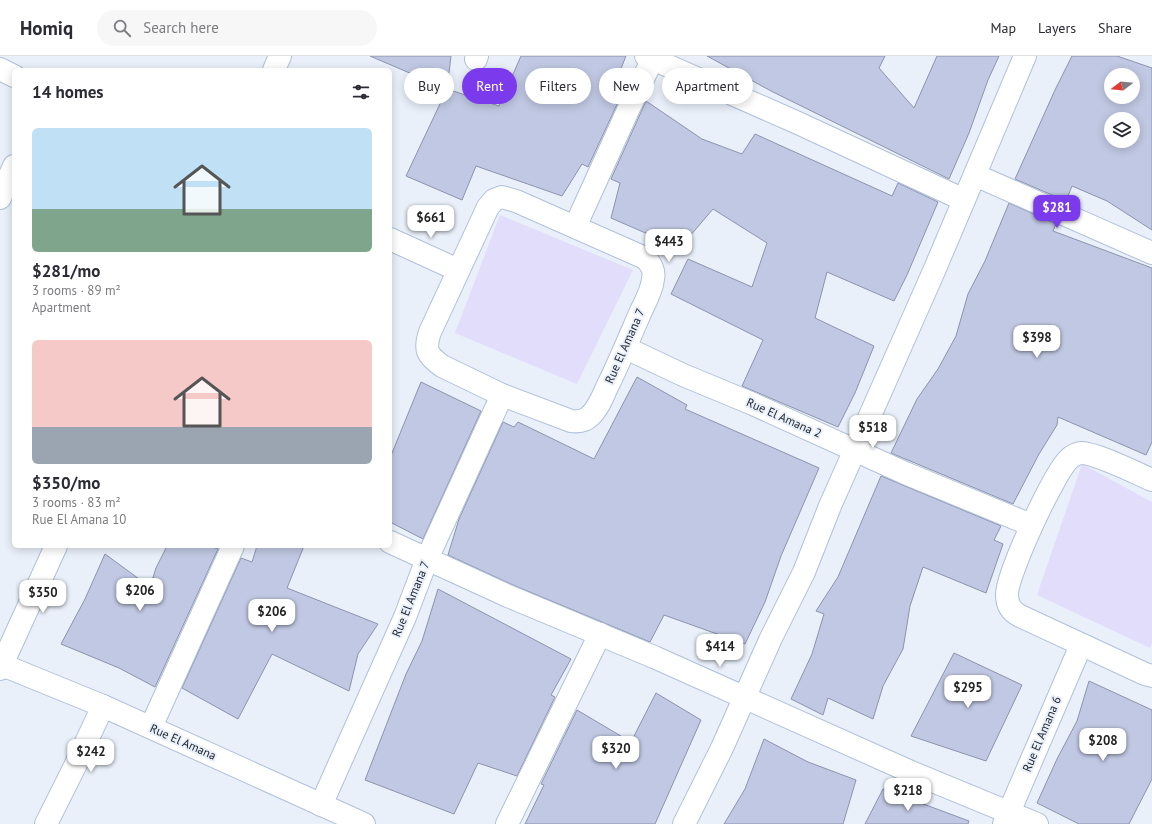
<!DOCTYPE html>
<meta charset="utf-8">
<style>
:root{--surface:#fff;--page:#f7f7f7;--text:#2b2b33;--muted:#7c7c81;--line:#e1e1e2;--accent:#7c3aed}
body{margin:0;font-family:"PT Sans",sans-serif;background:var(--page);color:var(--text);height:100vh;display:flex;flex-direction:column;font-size:15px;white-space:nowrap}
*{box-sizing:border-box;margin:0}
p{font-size:13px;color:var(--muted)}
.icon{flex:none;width:22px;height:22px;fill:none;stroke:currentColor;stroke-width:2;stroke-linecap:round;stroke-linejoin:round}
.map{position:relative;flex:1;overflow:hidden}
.details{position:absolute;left:12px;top:12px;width:380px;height:480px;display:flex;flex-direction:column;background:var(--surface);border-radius:6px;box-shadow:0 2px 10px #0003}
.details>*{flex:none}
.banner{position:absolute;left:404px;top:12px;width:380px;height:36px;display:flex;gap:8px}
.needle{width:26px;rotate:254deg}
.buttons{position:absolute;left:1104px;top:12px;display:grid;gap:8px}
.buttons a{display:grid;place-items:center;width:36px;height:36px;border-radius:50%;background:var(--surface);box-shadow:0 2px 10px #0003;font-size:20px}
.price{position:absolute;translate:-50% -34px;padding:0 9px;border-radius:8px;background:#fff;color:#222;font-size:13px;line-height:26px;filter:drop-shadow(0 1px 2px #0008)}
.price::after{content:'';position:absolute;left:50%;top:24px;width:12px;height:9px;margin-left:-6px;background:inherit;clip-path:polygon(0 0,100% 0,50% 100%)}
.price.current{background:var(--accent);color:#fff}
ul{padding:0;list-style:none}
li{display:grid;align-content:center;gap:8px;height:212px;padding:0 20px}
li span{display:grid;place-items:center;height:124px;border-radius:6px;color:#555}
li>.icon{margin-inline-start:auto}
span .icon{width:72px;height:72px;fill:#fffc;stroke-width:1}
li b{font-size:17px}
h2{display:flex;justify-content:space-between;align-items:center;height:48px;padding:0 20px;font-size:17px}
.tag{padding:0 14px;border-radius:18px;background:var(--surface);box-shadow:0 2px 10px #0003;font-size:14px;line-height:36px}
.tag.current{background:var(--accent);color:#fff}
header{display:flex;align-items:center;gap:24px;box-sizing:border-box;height:56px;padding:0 20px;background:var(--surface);border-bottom:1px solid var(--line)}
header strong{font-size:19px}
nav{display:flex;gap:22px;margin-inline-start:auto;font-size:14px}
.search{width:280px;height:36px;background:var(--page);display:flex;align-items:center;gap:10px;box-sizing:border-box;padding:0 14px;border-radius:22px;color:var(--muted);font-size:15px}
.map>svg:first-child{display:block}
.green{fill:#e1ddfb}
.building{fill:#c0c8e3;stroke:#8c93ac;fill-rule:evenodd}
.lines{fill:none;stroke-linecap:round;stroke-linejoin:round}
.street-casing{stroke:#afc1d8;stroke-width:24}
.street{stroke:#fff;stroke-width:22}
.labels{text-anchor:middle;stroke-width:4;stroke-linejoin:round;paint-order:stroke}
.street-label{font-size:12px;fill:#202730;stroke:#e9f0fa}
</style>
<header>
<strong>Homiq</strong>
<div class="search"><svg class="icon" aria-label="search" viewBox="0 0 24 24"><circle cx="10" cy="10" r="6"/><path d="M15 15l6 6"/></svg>Search here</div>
<nav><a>Map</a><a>Layers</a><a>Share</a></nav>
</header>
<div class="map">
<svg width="1152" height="768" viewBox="0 0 1152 768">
<rect width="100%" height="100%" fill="#e9f0fa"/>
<g class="green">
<path d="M500,159l133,55 -56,114 -122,-51z"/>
<path d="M1082,408l70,38v141l-2,5 -113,-53z"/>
</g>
<g class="building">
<path d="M370,0h81l-4,33z"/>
<path d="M521,0h105l-10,25 9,6 -37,80 -6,-3 -20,32 -86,-30 -14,34 -56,-24 41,-87 52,17z"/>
<path d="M707,0h178l-6,12 35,40 23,-52h62l-11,24 -19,53 -20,46 -178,-88z"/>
<path d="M1072,0h45l35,12v162l-45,-29 -35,-15 -6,15 -51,-22 40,-89zM1111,19h22v22h-22zM1111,63h22v22h-22z"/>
<path d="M646,45l56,38 40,15 13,-20 137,62 6,-13 40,19 -31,73 -13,26 -67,-29 -12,46 59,28 -19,47 -17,34 -96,-41 21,-46 -92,-46 17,-35 64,28 15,-44 -54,-34 -35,41 -28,-15 -39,-17 9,-35 -9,-4z"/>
<path d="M1009,147l47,21 -3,7 99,37v174l-6,13 -88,-38 -1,8 -18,29 -26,50 -122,-51 26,-54 21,-30 18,-33 12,-42 17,-33z"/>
<path d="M637,321l50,28 -2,4 134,59 -38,88 -16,46 -20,42 -81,-29 -14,27 -137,-57 -65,-30 11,-36 44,-97 11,5 4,-5 76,37z"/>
<path d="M421,326l60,29 -58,128 -33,-17v-64z"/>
<path d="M881,420l120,50 -7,14 9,4 -17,49 -63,-26 -13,39 -7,43 -20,37 -10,33 -45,-21 -5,17 -32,-16 21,-45 12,-40 -8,-3 22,-34z"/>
<path d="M167,490h43l8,3 -63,138 -36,-19 -58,-24 24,-45 20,-45 45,33 6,-19z"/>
<path d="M257,490h47l-17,42 91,36 -20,30 -9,37 -77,-37 -34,65 -56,-31 59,-130 11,4z"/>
<path d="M438,533l133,70 -20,36 4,2 -38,79 -39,-13 -24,51 -89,-34 41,-106 16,-33z"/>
<path d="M954,597l68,32 -36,76 -75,-25z"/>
<path d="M1089,625l63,29v69l-23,45h-50l-42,-21 20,-44 20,-38z"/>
<path d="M656,637l45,27 -46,104h-130l19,-39 -3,-1 36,-74 54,32z"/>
<path d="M764,683l44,23 48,18 -13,44h-119l21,-35z"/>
<path d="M883,733l86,32 -1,3h-103z"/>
</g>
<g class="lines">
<defs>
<g id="street">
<path d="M646,0l152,67 166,77"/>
<path d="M476,3l1,-3"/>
<path d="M0,13l14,7"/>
<path d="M274,14l6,-14"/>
<path d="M975,119l177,78"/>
<path d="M502,141l14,4 129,57c6,6 10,12 8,21 -1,11 -7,22 -12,32 -10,23 -20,47 -31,70 -6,11 -10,26 -20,35 -5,5 -12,6 -19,5l-69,-26 -60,-29c-15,-11 -18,-16 -12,-34l58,-125 6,-7z"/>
<path d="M0,142l14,-32"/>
<path d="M575,171l54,-119 25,-52"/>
<path d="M390,183l68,31"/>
<path d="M626,292l57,27 70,29 152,69 126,52"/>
<path d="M1152,424c-16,-7 -56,-27 -71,-27 -3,0 -9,3 -11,5 -15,12 -64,118 -63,137 0,10 5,17 13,21l125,58 7,2"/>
<path d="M390,486l118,54 146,61 257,115 126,52"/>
<path d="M0,608l103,42 261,118"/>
<path d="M0,613l56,-123"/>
<path d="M151,671l82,-181"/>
<path d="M321,749l84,-188 22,-58 75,-164"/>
<path d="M46,768l29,-58 28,-60"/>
<path d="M507,768l93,-190"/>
<path d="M684,768l38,-76 49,-110 33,-66 26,-66 104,-235 91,-215"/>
<path d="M1004,768l77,-179"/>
</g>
</defs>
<use href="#street" class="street-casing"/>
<use href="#street" class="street"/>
</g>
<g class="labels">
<g class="street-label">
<text transform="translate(625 290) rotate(-66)" y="4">Rue El Amana 7</text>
<text transform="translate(784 362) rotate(24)" y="4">Rue El Amana 2</text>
<text transform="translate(411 543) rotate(-68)" y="4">Rue El Amana 7</text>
<text transform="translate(1042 678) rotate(-67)" y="4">Rue El Amana 6</text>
<text transform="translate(183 686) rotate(24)" y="4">Rue El Amana</text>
</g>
</g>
</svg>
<div class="buttons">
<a><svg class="needle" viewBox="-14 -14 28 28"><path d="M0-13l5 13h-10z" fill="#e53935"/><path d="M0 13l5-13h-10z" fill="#7c7c81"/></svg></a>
<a><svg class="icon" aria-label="layers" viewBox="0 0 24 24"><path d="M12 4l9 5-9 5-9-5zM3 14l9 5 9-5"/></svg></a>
</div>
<b class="price current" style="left:1057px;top:173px">$281</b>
<b class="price" style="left:431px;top:183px">$661</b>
<b class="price" style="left:669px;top:207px">$443</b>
<b class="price" style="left:1037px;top:303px">$398</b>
<b class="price" style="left:873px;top:393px">$518</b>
<b class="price" style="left:140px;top:556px">$206</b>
<b class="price" style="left:43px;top:558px">$350</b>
<b class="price" style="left:272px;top:577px">$206</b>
<b class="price" style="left:720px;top:612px">$414</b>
<b class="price" style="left:968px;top:653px">$295</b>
<b class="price" style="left:1103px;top:706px">$208</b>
<b class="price" style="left:616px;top:714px">$320</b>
<b class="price" style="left:91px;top:717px">$242</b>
<b class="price" style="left:908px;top:756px">$218</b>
<div class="banner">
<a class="tag">Buy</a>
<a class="tag current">Rent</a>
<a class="tag">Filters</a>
<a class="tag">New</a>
<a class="tag">Apartment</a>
</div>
<section class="details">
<h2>14 homes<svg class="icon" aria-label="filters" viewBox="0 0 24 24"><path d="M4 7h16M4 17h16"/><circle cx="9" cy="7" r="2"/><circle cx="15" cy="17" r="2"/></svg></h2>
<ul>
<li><span style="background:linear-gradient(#bfe0f5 65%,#7fa58c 0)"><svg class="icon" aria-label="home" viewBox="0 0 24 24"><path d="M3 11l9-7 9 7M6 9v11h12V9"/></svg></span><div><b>$281/mo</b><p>3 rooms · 89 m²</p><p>Apartment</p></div></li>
<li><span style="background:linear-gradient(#f6c9c9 70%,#9aa5b1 0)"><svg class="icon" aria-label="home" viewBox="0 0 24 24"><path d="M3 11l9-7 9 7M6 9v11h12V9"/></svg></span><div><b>$350/mo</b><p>3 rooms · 83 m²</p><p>Rue El Amana 10</p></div></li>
</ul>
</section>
</div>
